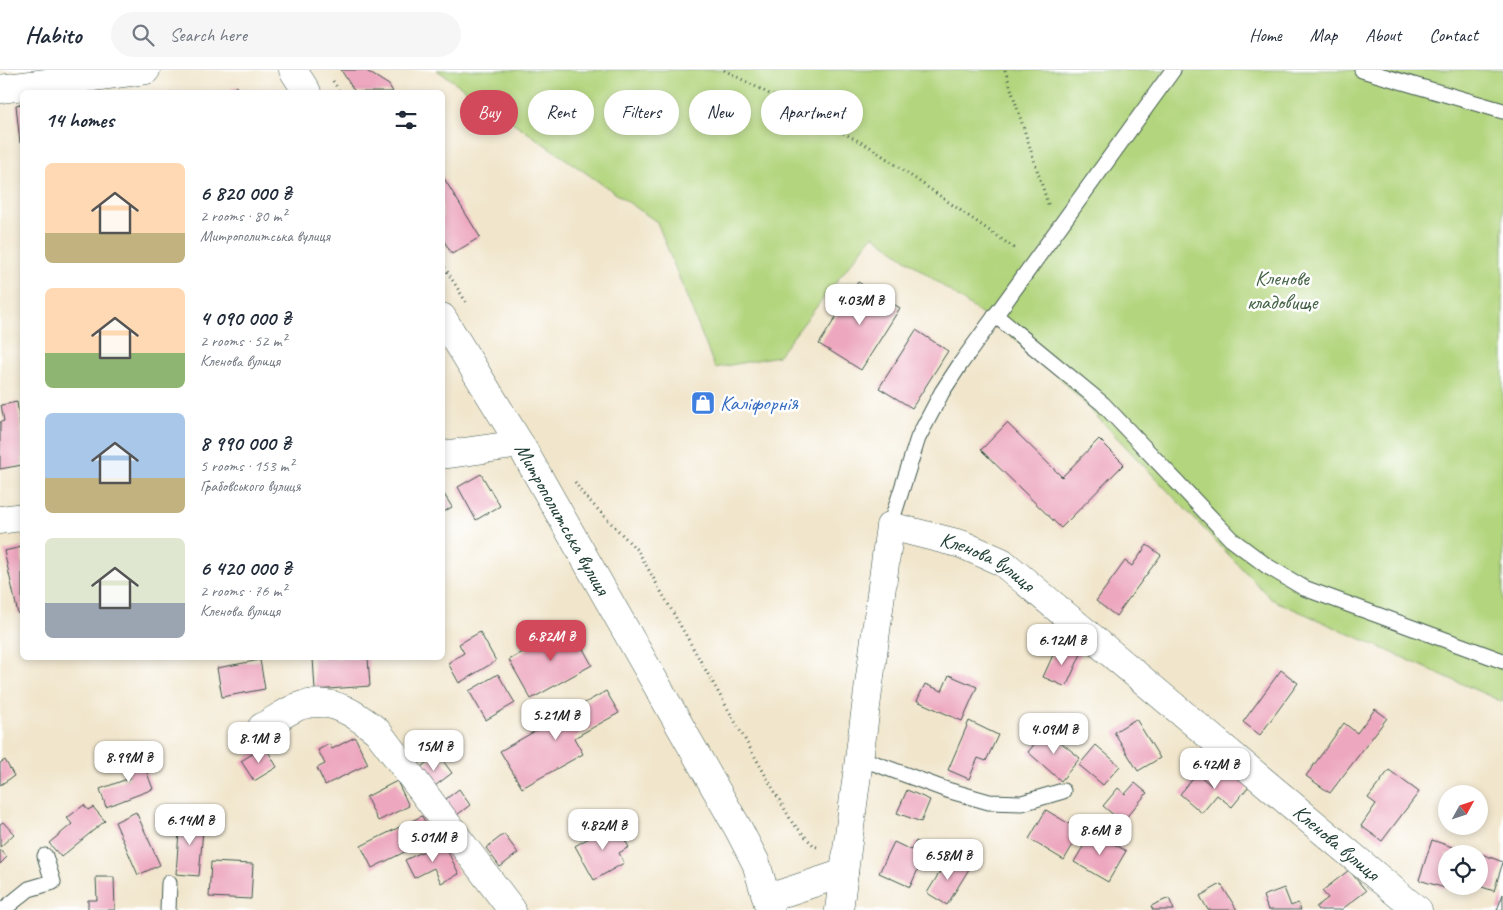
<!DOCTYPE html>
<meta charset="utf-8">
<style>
:root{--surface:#fff;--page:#f6f6f7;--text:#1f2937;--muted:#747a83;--line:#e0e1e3;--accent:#d1495b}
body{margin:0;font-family:Caveat,sans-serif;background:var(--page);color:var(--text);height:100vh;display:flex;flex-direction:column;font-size:19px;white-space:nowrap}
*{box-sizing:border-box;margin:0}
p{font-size:16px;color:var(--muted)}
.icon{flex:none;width:28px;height:28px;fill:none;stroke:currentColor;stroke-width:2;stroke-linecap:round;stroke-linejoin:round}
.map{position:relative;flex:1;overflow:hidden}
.side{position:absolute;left:20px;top:20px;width:425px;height:570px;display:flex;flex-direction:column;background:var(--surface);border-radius:8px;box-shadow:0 2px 8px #0003}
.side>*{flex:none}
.top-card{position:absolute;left:460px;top:20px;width:475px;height:45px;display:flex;gap:10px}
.needle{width:32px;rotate:50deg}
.fabs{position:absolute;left:1438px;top:715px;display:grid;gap:10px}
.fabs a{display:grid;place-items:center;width:50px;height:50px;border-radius:50%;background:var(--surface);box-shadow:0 2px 8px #0003;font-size:25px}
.price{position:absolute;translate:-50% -42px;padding:0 11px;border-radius:10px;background:#fff;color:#222;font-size:16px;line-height:32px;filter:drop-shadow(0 1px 2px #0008)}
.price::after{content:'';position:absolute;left:50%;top:30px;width:15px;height:11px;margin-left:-8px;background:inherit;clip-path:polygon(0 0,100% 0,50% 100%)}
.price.on{background:var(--accent);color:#fff}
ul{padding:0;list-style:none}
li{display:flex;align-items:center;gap:15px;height:125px;padding:0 25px}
li span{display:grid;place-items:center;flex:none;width:140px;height:100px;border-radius:8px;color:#555}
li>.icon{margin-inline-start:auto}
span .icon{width:60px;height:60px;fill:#fffc;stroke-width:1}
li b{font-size:21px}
h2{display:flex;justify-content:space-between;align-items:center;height:60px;padding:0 25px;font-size:21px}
.tag{padding:0 18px;border-radius:22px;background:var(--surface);box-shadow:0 2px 8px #0003;font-size:18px;line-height:45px}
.tag.on{background:var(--accent);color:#fff}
header{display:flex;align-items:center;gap:30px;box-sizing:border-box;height:70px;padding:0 25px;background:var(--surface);border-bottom:1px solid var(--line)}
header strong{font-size:24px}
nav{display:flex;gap:28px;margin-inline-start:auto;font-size:18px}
.search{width:350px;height:45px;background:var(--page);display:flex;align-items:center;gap:12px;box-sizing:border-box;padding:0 18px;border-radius:28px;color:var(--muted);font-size:19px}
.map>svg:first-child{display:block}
.green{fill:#b3d57e;stroke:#698959}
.building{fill:#eda7bf}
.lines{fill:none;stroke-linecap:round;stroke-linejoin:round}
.lane-casing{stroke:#3e564b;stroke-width:17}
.street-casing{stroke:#3e564b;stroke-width:29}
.secondary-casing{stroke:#3e564b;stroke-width:29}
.path{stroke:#3e564b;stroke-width:3;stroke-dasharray:1 4;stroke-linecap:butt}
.lane{stroke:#fff;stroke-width:15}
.street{stroke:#fff;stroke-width:28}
.secondary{stroke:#fff;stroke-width:28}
.labels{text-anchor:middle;stroke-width:5;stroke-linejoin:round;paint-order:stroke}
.park-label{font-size:21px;fill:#446346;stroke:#fff}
.shop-label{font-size:21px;fill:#366cbe;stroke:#fff;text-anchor:start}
.street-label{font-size:21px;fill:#1f3d34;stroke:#fff}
</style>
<header>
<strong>Habito</strong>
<div class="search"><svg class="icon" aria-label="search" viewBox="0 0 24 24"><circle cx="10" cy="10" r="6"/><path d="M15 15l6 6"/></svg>Search here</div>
<nav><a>Home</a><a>Map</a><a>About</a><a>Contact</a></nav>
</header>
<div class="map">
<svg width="1503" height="840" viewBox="0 0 1503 840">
<rect width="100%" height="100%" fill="#fff"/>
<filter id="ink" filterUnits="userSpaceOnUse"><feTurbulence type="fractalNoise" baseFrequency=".02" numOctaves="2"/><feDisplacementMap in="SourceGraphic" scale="10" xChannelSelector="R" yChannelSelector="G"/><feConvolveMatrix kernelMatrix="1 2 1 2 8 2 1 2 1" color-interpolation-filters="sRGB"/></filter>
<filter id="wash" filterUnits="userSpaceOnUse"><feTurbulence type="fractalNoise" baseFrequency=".0096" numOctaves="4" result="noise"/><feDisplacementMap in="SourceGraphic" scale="20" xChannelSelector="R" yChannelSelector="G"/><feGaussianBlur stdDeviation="1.12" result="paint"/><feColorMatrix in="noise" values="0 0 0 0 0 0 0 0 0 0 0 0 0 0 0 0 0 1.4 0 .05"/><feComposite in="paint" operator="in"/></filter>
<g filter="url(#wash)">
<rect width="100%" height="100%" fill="#f1e6cc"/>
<path class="green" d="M437,0h1066v632l-232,-103 -231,-242 -167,-122 -95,121 -63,12 -58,-146z"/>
<g id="blocks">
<g class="building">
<path d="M341,0h24l24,15 4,7h-38z"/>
<path d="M237,16l4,6h-15z"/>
<path d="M22,34v39h-2l-4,-38z"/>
<path d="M442,105l38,62 -28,17 -10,-16z"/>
<path d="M858,212l42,26 -39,62 -42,-26z"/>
<path d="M916,260l32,21 -36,57 -33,-20z"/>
<path d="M17,332l5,36v27l-22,4v-47l4,-1 -3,-16z"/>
<path d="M1007,353l55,54 37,-38 25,25 -63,64 -80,-78z"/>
<path d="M481,404l19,32 -24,14 -18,-33z"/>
<path d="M442,421l10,16 -10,6z"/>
<path d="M1147,475l14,10 -45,61 -20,-15 29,-40 7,5z"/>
<path d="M22,477v66l-4,1 -14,-63z"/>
<path d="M570,555l22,40 -61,34 -22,-39z"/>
<path d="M480,562l16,29 -37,22 -11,-20 16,-10 -5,-9z"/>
<path d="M1058,574l23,10 -15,33 -23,-10z"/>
<path d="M313,588h55l2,28 -55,4z"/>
<path d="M260,590l5,29 -43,8 -5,-29z"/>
<path d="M1281,600l17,13 -38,52 -17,-13z"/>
<path d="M498,604l17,29 -29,17 -17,-29z"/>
<path d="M949,605l28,12 -15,34 -45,-20 8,-17 17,7z"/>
<path d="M606,621l13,22 -45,25 9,16 -61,34 -22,-37z"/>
<path d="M1375,639l12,9 -57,75 -24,-17 38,-53 13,10z"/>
<path d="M1136,649l24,39 -22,13 -24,-39z"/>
<path d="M969,651l29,14 -12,26 -8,-3 -9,21 -21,-9z"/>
<path d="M1046,660l34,28 -19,23 -33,-29z"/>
<path d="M355,667l13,27 -43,21 -8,-17 8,-4 -7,-14 11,-6 3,5z"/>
<path d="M1096,675l24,21 -17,19 -24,-20z"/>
<path d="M265,676l12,21 -23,14 -13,-20z"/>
<path d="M140,684l13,35 -47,18 -6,-18 30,-11 -7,-17z"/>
<path d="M438,684l14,19 -21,16 -14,-19z"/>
<path d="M5,690l9,16 -14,9v-22z"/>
<path d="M1226,697l23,19 -17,21 -15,-12 -15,18 -22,-19 17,-20 14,11z"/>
<path d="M1389,700l30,22 -37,49 -21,-15 15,-22 -8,-6z"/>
<path d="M397,711l12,25 -31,15 -12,-24z"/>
<path d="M1135,713l12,10 -25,29 -19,-16 15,-18 7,6z"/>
<path d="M459,719l11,16 -17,13 -11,-16z"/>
<path d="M907,720l23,10 -9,22 -24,-9z"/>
<path d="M84,735l4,5 5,-3 12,14 -44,36 -12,-14 23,-19 -5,-6z"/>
<path d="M1046,740l35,21 -17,29 -35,-21z"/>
<path d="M136,742l24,53 -22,10 -23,-53z"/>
<path d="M422,746l11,22 -61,30 -11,-22z"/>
<path d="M180,747l24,2 -5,57 -23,-2z"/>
<path d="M3,752l11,12 -14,13v-23z"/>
<path d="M615,753l14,24 -10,6 5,10 -30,17 -19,-34z"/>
<path d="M1092,761l34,20 -18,31 -34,-20z"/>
<path d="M504,764l14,19 -18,14 -14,-19z"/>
<path d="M1432,770l26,9 -2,5h-10v30l-1,4 -26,-8z"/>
<path d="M916,771l12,6 -18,40 -31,-14 15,-31 17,8z"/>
<path d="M443,772l16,32 -18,9 -7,-15 -20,10 -9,-18z"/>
<path d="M0,779l7,8 -7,7z"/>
<path d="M1479,783l24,9 -9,29 -15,-5z"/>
<path d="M949,787l20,12 -22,36 -20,-12z"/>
<path d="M211,792l42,2 -2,35 -42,-2z"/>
<path d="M1349,800l17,21 -25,19h-23l-2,-3 12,-9 -6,-7z"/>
<path d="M96,807h18l1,33h-27v-10h9z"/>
<path d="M1221,814l16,26h-29l-8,-14z"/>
<path d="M1284,818l7,18 7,-3 3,7h-33l-5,-14z"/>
<path d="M1503,824v16h-6z"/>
<path d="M1169,828l5,12h-21l-2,-4z"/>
</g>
</g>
</g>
<g filter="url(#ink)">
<use href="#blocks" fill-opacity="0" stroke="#3e564b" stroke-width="1"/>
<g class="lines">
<defs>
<g id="lane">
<path d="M1362,0l141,41"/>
<path d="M995,245l108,89 128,135 36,27 37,22 199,73"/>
<path d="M890,456l28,-88 24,-46 19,-29 212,-293"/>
<path d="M860,688l87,32 42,12 33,1 41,-12"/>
<path d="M3,840l26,-21 24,-7 -8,-26"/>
<path d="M168,840l1,-27"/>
</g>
<g id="street">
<path d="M0,19l146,-19"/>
<path d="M442,385l78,-11"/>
<path d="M0,450l22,-3"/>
<path d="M262,657c10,-5 31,-20 41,-22 30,-7 51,8 74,26l135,179"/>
<path d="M768,828l76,-25"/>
<path id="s1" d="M839,840l51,-384 71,18 41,18 409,343 7,5"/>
</g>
<g id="secondary">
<path d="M293,0l14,22"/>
<path id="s2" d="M442,247l78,127 219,386 17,33 14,47"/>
</g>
</defs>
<use href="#lane" class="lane-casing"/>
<use href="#street" class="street-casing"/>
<use href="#secondary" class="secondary-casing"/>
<g class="path">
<path d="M724,0l146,77 147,103"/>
<path d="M1005,0l44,137"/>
<path d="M333,11l7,11"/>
<path d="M442,193l24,39"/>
<path d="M575,412l7,11 56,58 154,271 22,24 6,2"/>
</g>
<use href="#lane" class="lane"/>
<use href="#street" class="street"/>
<use href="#secondary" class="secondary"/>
</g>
</g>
<defs>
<symbol id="shop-square" viewBox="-11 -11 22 22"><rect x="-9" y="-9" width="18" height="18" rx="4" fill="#3f7fe0" stroke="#fff"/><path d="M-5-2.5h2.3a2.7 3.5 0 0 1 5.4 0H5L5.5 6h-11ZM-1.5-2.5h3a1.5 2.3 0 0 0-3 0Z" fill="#fff"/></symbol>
</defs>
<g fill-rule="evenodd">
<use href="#shop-square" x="689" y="319" width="28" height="28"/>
</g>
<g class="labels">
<g class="park-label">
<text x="1282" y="215">Кленове<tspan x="1282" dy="24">кладовище</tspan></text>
</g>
<g class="shop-label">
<text x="720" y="340">Каліфорнія</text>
</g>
<g class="street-label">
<text dy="7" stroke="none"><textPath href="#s2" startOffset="235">Митрополитська вулиця</textPath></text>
<text dy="7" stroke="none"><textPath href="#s1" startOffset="492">Кленова вулиця</textPath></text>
<text dy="7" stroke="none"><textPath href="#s1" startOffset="942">Кленова вулиця</textPath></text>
</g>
</g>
</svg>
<div class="fabs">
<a><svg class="needle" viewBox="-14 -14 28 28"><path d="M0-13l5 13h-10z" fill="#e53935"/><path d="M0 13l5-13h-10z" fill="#747a83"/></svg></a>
<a><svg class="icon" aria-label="locate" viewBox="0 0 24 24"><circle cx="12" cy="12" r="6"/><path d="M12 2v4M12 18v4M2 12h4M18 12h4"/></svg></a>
</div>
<b class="price" style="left:860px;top:256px">4.03M ₴</b>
<b class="price on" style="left:551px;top:592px">6.82M ₴</b>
<b class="price" style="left:1062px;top:596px">6.12M ₴</b>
<b class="price" style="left:556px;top:671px">5.21M ₴</b>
<b class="price" style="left:1054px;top:685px">4.09M ₴</b>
<b class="price" style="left:259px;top:694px">8.1M ₴</b>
<b class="price" style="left:434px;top:702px">15M ₴</b>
<b class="price" style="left:129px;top:713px">8.99M ₴</b>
<b class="price" style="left:1215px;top:720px">6.42M ₴</b>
<b class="price" style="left:190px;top:776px">6.14M ₴</b>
<b class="price" style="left:603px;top:781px">4.82M ₴</b>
<b class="price" style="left:1100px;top:786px">8.6M ₴</b>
<b class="price" style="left:433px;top:793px">5.01M ₴</b>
<b class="price" style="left:948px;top:811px">6.58M ₴</b>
<div class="top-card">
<a class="tag on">Buy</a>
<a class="tag">Rent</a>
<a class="tag">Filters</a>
<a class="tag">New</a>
<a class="tag">Apartment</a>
</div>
<section class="side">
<h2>14 homes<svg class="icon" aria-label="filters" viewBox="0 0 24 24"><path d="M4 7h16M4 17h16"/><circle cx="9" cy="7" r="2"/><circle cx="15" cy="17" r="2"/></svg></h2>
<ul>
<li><span style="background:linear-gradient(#ffd9b3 70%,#c2b280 0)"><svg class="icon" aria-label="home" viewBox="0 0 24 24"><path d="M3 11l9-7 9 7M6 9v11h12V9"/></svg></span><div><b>6 820 000 ₴</b><p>2 rooms · 80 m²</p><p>Митрополитська вулиця</p></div></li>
<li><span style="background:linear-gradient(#ffd9b3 65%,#8fb573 0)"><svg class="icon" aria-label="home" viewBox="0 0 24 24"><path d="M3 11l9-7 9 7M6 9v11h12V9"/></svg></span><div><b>4 090 000 ₴</b><p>2 rooms · 52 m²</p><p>Кленова вулиця</p></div></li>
<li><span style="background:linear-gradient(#a9c7e8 65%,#c2b280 0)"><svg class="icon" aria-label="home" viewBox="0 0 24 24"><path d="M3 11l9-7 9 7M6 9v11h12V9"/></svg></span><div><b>8 990 000 ₴</b><p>5 rooms · 153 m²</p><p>Грабовського вулиця</p></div></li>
<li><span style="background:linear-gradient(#dfe7d0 65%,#9aa5b1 0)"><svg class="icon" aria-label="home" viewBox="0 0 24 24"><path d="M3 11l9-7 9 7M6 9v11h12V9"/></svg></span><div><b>6 420 000 ₴</b><p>2 rooms · 76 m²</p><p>Кленова вулиця</p></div></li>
</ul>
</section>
</div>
